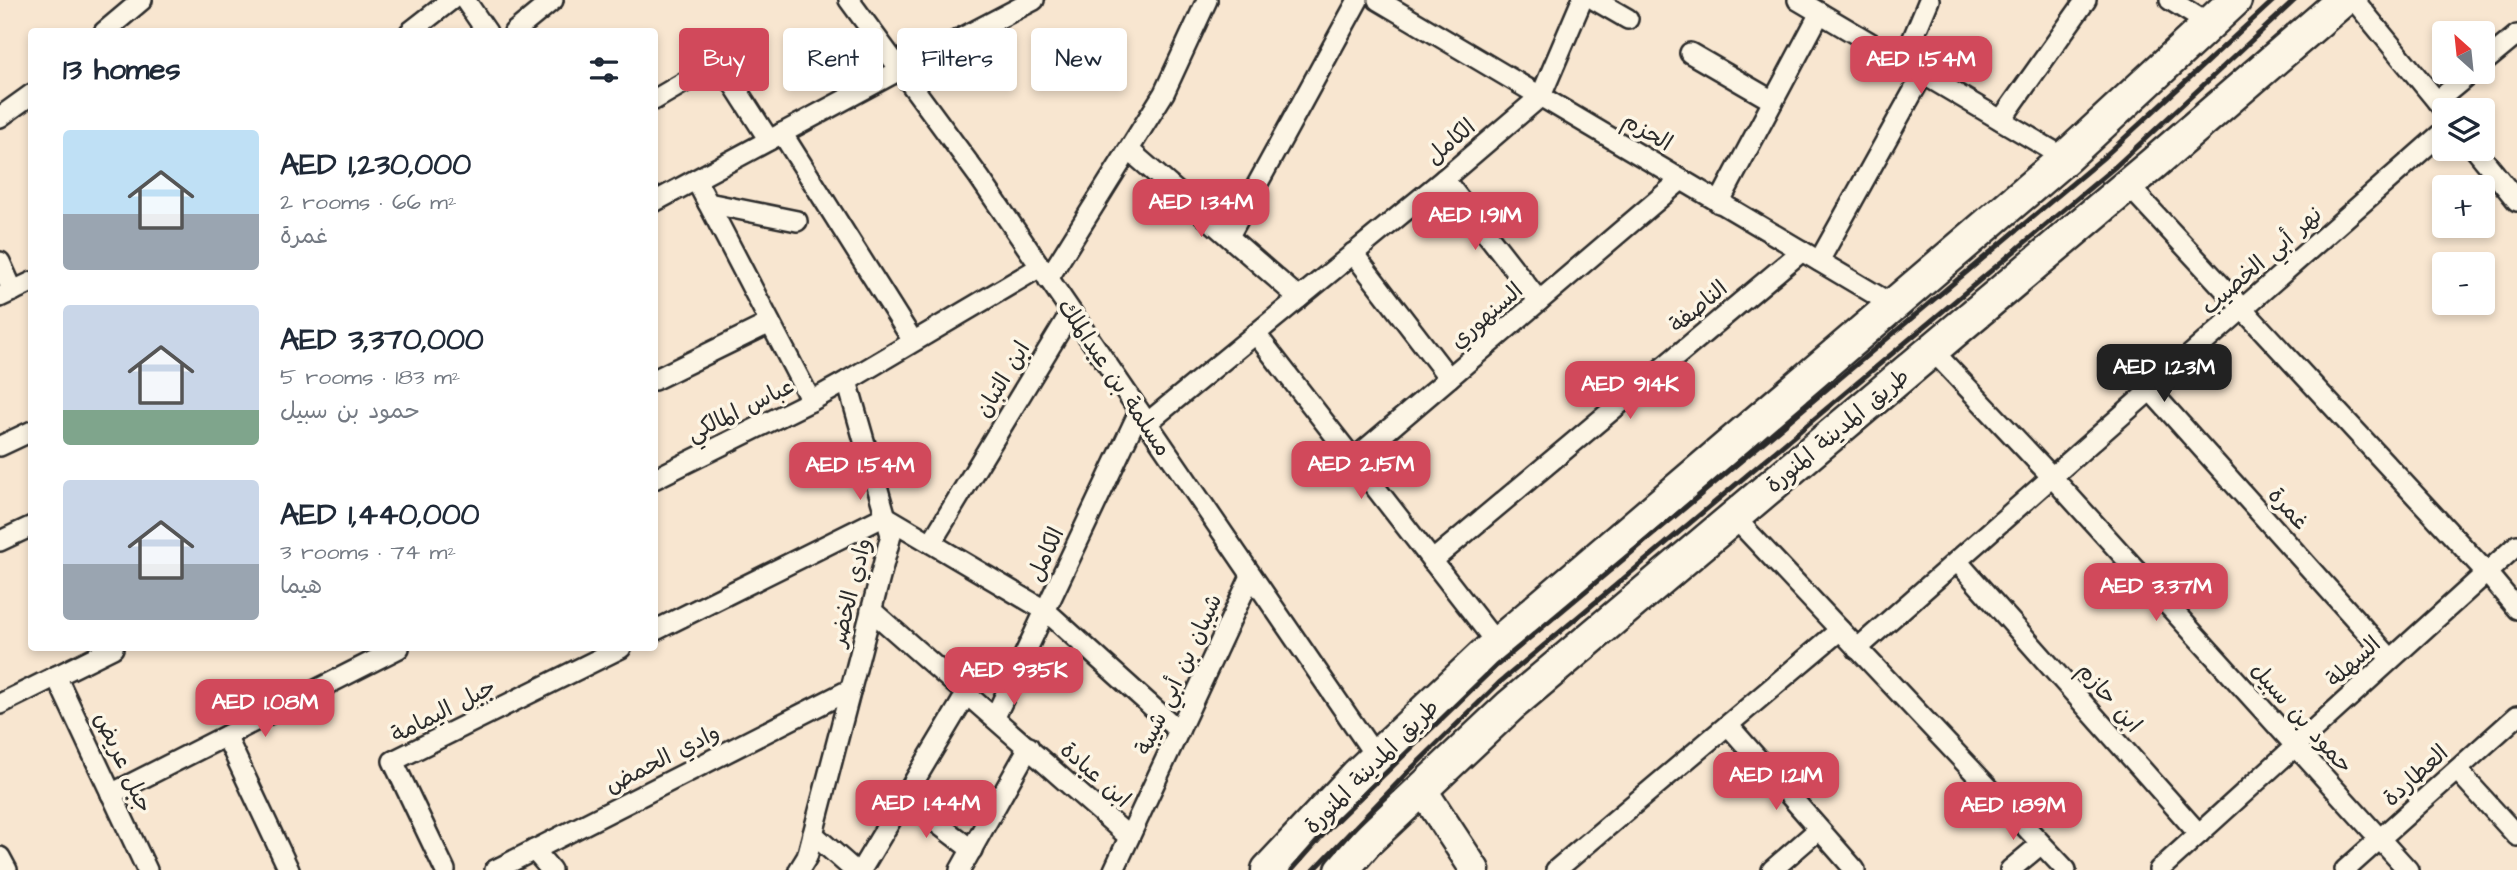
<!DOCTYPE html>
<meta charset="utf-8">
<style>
:root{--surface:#fff;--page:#f6f6f7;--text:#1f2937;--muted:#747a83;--accent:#d1495b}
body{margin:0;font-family:"Architects Daughter","Playpen Sans Arabic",sans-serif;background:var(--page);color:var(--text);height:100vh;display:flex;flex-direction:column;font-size:26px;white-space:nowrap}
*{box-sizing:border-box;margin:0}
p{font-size:23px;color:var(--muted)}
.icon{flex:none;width:38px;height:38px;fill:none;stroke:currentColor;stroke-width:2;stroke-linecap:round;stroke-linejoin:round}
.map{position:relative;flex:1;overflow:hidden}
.panel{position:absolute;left:28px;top:28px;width:630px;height:623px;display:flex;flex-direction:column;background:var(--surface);border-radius:7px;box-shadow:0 4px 10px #0003}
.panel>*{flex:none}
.banner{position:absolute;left:679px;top:28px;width:665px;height:63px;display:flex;gap:14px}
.needle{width:46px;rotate:333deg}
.tools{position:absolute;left:2432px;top:21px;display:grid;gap:14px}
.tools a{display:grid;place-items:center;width:63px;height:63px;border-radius:7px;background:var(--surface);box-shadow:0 4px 10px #0003;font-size:35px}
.price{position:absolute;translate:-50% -60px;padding:0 16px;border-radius:14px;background:var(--accent);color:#fff;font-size:23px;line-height:46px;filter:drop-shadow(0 2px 4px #0008)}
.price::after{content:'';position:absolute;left:50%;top:42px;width:21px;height:16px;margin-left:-10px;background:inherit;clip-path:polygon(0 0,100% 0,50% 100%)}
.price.on{background:#222;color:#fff}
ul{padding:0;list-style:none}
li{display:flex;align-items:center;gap:21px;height:175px;padding:0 35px}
li span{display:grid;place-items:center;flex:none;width:196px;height:140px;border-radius:7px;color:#555}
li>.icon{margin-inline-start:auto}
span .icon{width:84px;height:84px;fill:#fffc;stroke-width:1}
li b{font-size:30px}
h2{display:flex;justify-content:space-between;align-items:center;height:84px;padding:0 35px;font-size:30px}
.tag{padding:0 24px;border-radius:7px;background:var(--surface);box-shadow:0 4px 10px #0003;font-size:24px;line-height:63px}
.tag.on{background:var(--accent);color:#fff}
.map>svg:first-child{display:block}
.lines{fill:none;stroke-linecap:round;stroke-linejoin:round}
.street-casing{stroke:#2b2b2b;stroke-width:24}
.secondary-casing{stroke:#2b2b2b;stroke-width:33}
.primary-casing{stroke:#2b2b2b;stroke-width:37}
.street{stroke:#fcf5e5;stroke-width:19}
.secondary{stroke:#fcf5e5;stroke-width:28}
.primary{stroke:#fcf5e5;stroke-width:32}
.rail{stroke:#2b2b2b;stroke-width:5}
.labels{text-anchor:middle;stroke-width:7;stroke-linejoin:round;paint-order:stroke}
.street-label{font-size:23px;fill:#2b2b2b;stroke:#fcf5e5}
</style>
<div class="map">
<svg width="2517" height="870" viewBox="0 0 2517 870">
<rect width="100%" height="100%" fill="#f8e6d0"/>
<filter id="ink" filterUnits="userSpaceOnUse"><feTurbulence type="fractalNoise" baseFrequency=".0143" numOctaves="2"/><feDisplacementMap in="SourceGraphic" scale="14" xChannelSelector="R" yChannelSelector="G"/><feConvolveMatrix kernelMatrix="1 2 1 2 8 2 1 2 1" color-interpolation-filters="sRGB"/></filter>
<g filter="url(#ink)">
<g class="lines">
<defs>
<g id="street">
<path d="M465,0l22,32"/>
<path d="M849,0l130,177 397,580"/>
<path d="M1378,0l515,305"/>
<path d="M1595,0l33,19"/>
<path d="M1798,0l267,158"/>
<path d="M2170,0l39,24"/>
<path d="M2354,0l91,111"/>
<path d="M104,32l38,-32"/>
<path d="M410,32l41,-32"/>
<path d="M514,32l39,-32"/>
<path d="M1690,53l83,48"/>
<path d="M1903,62l26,-62"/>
<path d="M2483,63l34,-28"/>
<path d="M654,100l65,-38 50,78"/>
<path d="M2437,101l35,-29"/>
<path d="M0,117l32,-23"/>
<path d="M2001,120l85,-120"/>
<path d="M782,133l131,208"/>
<path d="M2475,149l42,52"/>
<path d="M1129,150l170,148"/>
<path d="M1444,179l95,122"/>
<path d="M696,180l115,221"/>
<path d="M2128,185l359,388 30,36"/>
<path d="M654,202l246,-132 134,-70"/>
<path d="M708,203l89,18"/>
<path d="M1719,203l101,-190"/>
<path d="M1229,236l129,-236"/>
<path d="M1353,253l96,125"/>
<path d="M1819,261l104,-187"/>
<path d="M0,262l13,29"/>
<path d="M1048,279l116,-186 43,-93"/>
<path d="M0,297l32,-15"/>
<path d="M1256,334l241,310"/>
<path d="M1932,350l120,127 356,393"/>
<path d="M654,380l116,-57"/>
<path d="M2150,390l241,269"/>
<path d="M1147,423l297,-244 97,-83 41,-96"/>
<path d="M0,446l32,-15"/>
<path d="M1354,459l327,-279"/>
<path d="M654,479l157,-78 36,-20"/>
<path d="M1734,517l332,353"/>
<path d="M0,541l32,-15"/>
<path d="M931,543l140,-231"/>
<path d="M1432,561l370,-310"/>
<path d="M1957,561l242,273"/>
<path d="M871,610l258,227"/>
<path d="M654,631l231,-115 161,95 133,120"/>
<path d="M1857,649l588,-519"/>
<path d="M56,676l91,194"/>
<path d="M0,704l113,-56"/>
<path d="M995,717l144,-305"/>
<path d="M1728,725l127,145"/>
<path d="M226,736l63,134"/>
<path d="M2457,770l60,66"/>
<path d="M111,794l288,-146"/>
<path d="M904,798l68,52"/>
<path d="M813,834l41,36"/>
<path d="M534,850l17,20"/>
<path d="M0,857l7,13"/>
<path d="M445,870l-52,-109 228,-113"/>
<path d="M495,870l356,-181"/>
<path d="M799,870l8,-13 84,-322 -44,-154 193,-114"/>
<path d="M861,870l106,-177"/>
<path d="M960,870l69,-123"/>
<path d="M1114,870l137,-294"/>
<path d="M1556,870l284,-240"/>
<path d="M1772,870l46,-40"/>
<path d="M2010,870l31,-26"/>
<path d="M2159,870l358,-325"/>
<path d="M2345,870l172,-154"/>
</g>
<path id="secondary" d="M1422,789l53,81"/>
<g id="primary">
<path d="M1268,870l89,-95 127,-120 581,-497 170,-158"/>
<path d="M1342,870l26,-30 142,-134 644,-543 189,-163"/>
</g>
</defs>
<use href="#street" class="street-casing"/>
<use href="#secondary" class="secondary-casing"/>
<use href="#primary" class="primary-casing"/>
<use href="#street" class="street"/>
<use href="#secondary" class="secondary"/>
<use href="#primary" class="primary"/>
<g class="rail">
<path d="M1292,870l38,-43 166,-161 608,-509 170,-157"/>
<path d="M1314,870l93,-97 92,-90 617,-517 179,-166"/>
</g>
</g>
</g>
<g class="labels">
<g class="street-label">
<text transform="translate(1648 131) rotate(31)" y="8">الحزم</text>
<text transform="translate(1450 141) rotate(-40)" y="8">الكامل</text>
<text transform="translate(2261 260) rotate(-41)" y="8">نهر أبي الخصيب</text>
<text transform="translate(1698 306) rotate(-40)" y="8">الناصفة</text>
<text transform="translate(1486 315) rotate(-41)" y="8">السنهوري</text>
<text transform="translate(1115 377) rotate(56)" y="8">مسلمة بن عبدالملك</text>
<text transform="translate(1002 379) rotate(-59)" y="8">ابن التبان</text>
<text transform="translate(740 409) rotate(-26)" y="8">عباس المالكي</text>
<text transform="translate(1837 430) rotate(-40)" y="8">طريق المدينة المنورة</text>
<text transform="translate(2289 508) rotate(48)" y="8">غمرة</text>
<text transform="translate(1045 554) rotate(-65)" y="8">الكامل</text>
<text transform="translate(850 592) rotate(-76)" y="8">وادي الخضر</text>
<text transform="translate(2353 661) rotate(-42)" y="8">السهلة</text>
<text transform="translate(1178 674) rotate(-65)" y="8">شيبان بن أبي شيبة</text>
<text transform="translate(2110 697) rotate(49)" y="8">ابن حازم</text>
<text transform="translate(443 710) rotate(-27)" y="8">جبل اليمامة</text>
<text transform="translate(2302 717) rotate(48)" y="8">حمود بن سبيل</text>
<text transform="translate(662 758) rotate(-27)" y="8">وادي الحمض</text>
<text transform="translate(124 762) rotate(65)" y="8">جبل عريض</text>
<text transform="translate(1371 766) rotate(-45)" y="8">طريق المدينة المنورة</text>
<text transform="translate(1096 774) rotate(42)" y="8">ابن عبادة</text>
<text transform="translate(2415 775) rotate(-42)" y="8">العطاردة</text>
</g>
</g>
</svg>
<div class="tools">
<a><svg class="needle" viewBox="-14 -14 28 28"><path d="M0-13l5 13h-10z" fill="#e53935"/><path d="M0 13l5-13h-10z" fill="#747a83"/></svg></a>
<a><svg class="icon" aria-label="layers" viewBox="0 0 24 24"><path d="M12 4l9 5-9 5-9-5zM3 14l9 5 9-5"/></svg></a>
<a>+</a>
<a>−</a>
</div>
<b class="price" style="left:1921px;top:96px">AED 1.54M</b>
<b class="price" style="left:1201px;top:239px">AED 1.34M</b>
<b class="price" style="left:1475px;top:252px">AED 1.91M</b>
<b class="price on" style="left:2164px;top:404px">AED 1.23M</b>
<b class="price" style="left:1630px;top:421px">AED 914K</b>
<b class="price" style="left:1361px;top:501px">AED 2.15M</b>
<b class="price" style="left:860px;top:502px">AED 1.54M</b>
<b class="price" style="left:2156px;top:623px">AED 3.37M</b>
<b class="price" style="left:1014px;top:707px">AED 935K</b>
<b class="price" style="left:265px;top:739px">AED 1.08M</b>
<b class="price" style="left:1776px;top:812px">AED 1.21M</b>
<b class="price" style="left:926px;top:840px">AED 1.44M</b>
<b class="price" style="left:2013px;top:842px">AED 1.89M</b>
<div class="banner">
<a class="tag on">Buy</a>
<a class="tag">Rent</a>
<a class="tag">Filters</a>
<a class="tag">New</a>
</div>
<section class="panel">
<h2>13 homes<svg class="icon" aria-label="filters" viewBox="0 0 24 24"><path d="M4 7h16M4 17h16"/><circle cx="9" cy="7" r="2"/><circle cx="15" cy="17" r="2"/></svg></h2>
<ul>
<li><span style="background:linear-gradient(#bfe0f5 60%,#9aa5b1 0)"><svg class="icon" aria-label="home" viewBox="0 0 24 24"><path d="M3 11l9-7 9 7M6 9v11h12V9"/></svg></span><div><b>AED 1,230,000</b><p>2 rooms · 66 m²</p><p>غمرة</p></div></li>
<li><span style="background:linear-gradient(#c9d6e8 75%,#7fa58c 0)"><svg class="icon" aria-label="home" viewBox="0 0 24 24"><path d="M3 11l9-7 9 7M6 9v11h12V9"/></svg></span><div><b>AED 3,370,000</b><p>5 rooms · 183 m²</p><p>حمود بن سبيل</p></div></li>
<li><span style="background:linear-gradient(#c9d6e8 60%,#9aa5b1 0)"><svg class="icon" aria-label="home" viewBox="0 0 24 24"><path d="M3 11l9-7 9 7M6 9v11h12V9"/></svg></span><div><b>AED 1,440,000</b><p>3 rooms · 74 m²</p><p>هيما</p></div></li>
</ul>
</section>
</div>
